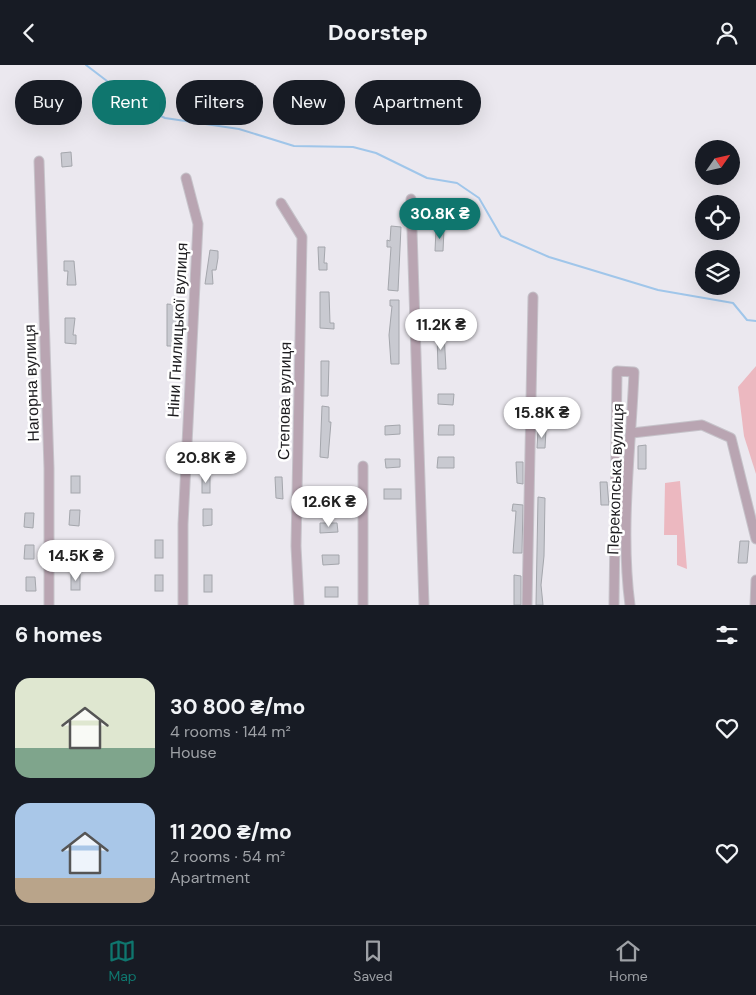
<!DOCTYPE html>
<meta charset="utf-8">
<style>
:root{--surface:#171b24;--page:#20242c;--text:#f1f3f6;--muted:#9ea1a6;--line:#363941;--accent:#0f766e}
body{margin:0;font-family:"DM Sans",sans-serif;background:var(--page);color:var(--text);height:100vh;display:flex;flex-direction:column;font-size:19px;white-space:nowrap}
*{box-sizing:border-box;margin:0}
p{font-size:16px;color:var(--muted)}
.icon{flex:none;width:28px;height:28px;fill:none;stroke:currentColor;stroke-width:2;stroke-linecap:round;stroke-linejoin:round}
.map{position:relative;height:540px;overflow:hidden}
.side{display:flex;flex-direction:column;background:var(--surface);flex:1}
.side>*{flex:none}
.hud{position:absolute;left:15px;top:15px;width:500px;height:45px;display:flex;gap:10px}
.needle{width:32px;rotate:56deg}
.fabs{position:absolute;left:695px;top:75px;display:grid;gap:10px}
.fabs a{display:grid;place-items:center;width:45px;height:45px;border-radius:50%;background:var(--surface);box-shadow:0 5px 20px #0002;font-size:25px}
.price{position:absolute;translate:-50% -42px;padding:0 11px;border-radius:18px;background:#fff;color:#222;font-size:16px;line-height:32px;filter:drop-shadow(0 1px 2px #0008)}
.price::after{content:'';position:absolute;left:50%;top:30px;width:15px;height:11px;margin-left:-8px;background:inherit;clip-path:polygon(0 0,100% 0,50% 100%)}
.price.on{background:var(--accent);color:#fff}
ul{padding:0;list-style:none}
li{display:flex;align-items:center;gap:15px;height:125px;padding:0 15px}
li span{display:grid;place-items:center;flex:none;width:140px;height:100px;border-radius:15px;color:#555}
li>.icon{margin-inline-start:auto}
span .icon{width:60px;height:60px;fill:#fffc;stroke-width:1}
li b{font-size:21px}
h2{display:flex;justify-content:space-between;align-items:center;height:60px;padding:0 15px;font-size:21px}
.chip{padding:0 18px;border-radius:22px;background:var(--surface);box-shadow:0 5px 20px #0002;font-size:18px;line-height:45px}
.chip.on{background:var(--accent);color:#fff}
header{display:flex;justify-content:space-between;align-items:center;height:65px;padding:0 15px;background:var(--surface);font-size:22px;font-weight:800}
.menu{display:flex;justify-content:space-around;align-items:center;height:70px;border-top:1px solid var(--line);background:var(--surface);font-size:14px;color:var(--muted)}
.menu a{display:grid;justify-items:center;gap:2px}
.menu .on{color:var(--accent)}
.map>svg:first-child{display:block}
.green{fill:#ecb8c0}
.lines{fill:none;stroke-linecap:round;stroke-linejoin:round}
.stream{stroke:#a0c6ea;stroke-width:2}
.building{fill:#c9cad1;stroke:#a4a6ac}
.minor-casing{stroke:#c6c3ca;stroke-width:11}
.minor{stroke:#b9a5b2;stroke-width:9}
.labels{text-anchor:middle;stroke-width:5;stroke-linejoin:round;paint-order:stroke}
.street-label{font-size:16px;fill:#1e1d20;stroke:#fff}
</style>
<header><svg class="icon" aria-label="back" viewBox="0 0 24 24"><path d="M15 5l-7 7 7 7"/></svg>Doorstep<svg class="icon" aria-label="person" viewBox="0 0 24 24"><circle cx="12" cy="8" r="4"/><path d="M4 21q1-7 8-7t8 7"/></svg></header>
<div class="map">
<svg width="756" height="540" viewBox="0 0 756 540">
<rect width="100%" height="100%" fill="#ebe8ef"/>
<g class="green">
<path d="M756,301v108l-12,-38 -6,-49z"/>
<path d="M680,416l7,88 -10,-4v-30h-13l1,-52z"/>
</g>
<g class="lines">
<path class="stream" d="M86,0l38,29 22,15 19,9 74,11 55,17 59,1 23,6 51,25 30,5 22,15 22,38 48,21 109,33 75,13 14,17 9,1"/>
</g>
<g class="building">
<path d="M71,87l1,14 -10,1 -1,-14z"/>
<path d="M391,161l10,1 -3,64 -10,-1 3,-43h-4v-7l3,1z"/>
<path d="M436,164h8l-1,22h-8z"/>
<path d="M318,182h7l-1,16h3v7h-8z"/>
<path d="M210,185l8,1v7l-2,12h-4l1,14h-8z"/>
<path d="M64,196h10l2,24h-9l1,-14h-4z"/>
<path d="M320,227h9l1,31h4v6l-14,-1z"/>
<path d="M390,235h9v64h-8l-2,-29 3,-29h-2z"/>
<path d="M167,239l11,1 -2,41h-9z"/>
<path d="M65,253h10l-2,17h3v9l-11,-1z"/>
<path d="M437,268h7l2,36h-8z"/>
<path d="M321,296h8l-1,35h-7z"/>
<path d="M438,329h16l-1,11 -15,-1z"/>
<path d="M322,341l7,1v15h2l-3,36 -8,-1z"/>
<path d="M400,360v9l-15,1v-9z"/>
<path d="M439,360h15v10h-16z"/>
<path d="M538,365h8l-1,18h-8z"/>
<path d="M646,380v24h-8v-23z"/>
<path d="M438,392h16v11h-17z"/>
<path d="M385,394h15v8l-14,1z"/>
<path d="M516,397h7v22l-6,-1z"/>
<rect x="71" y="411" width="9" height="17"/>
<rect x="202" y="411" width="8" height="17"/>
<path d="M275,412h7l1,22 -7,-1z"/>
<path d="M600,417h7l2,23h-8z"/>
<rect x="384" y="424" width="17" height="10"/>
<path d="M337,426v9l-15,2v-10z"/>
<path d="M538,432l7,1 -1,58 -3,29 2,20h-7z"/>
<path d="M513,439l10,1 -1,48h-9l3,-42h-4z"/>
<path d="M203,444h9v16l-9,1z"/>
<path d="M70,445h10l-1,16 -10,-1z"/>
<path d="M25,448h9l-1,15 -9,-1z"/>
<path d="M320,458h17l1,9 -18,1z"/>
<rect x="155" y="475" width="8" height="18"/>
<path d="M740,476h9l-2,22h-9z"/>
<path d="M72,478h8l-1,16h-8z"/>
<path d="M25,480h9v14h-10z"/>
<path d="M322,490h17v9l-16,1z"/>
<rect x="71" y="509" width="9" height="16"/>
<rect x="155" y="510" width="8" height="16"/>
<rect x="204" y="510" width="8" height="17"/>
<path d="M514,510l7,1v29h-7z"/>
<path d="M26,512h9l1,14h-10z"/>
<rect x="325" y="522" width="13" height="10"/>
</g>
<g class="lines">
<defs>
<g id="minor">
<path d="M39,96l10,307v137"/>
<path d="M411,134l13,406"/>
<path d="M281,138l21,34 -6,309 3,59"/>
<path d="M632,368l70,-8 29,13 25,101"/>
<path d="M183,540v-81l15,-300 -12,-46"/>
<path d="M363,540v-139"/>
<path d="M527,540l6,-308"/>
<path d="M614,540l3,-234 17,1c-3,75 -14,158 -4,233"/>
<path d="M755,540l1,-25"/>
</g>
</defs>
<use href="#minor" class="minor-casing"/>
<use href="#minor" class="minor"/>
</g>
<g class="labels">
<g class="street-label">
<text transform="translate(177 265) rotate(-87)" y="6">Ніни Гнилицької вулиця</text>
<text transform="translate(31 318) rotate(-92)" y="6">Нагорна вулиця</text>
<text transform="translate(284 336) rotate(-89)" y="6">Степова вулиця</text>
<text transform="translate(615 414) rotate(-88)" y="6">Перекопська вулиця</text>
</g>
</g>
</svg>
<div class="fabs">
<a><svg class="needle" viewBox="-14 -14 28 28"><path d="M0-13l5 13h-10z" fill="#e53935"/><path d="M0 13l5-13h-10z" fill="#9ea1a6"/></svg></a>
<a><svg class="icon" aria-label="locate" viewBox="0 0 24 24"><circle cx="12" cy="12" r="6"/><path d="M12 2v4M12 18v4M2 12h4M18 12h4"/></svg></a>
<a><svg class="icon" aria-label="layers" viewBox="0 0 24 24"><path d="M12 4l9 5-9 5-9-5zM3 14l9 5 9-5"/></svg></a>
</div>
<b class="price on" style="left:440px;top:175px">30.8K ₴</b>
<b class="price" style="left:441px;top:286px">11.2K ₴</b>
<b class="price" style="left:542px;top:374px">15.8K ₴</b>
<b class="price" style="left:206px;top:419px">20.8K ₴</b>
<b class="price" style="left:329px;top:463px">12.6K ₴</b>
<b class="price" style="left:76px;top:517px">14.5K ₴</b>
<div class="hud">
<a class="chip">Buy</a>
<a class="chip on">Rent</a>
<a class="chip">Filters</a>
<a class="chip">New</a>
<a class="chip">Apartment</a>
</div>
</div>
<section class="side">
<h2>6 homes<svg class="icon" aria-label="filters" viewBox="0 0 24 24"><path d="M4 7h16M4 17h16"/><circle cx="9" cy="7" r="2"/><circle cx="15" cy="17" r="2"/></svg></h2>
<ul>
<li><span style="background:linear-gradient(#dfe7d0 70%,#7fa58c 0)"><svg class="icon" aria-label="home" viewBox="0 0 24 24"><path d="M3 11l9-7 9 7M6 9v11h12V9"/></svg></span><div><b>30 800 ₴/mo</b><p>4 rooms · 144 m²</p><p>House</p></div><svg class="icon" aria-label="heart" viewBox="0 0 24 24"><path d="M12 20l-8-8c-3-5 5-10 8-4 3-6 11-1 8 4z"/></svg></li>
<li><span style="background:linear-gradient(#a9c7e8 75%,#b9a48a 0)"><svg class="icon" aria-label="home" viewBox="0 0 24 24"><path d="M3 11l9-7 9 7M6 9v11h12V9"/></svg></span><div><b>11 200 ₴/mo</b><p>2 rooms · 54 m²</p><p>Apartment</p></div><svg class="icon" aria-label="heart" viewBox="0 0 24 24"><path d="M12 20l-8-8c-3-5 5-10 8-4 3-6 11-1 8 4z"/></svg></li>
</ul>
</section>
<nav class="menu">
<a class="on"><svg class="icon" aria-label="map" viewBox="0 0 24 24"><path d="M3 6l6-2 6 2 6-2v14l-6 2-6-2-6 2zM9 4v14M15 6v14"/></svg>Map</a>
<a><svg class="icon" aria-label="saved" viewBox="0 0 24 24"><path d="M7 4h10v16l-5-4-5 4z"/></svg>Saved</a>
<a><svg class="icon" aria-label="home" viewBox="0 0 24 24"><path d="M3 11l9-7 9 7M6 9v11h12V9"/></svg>Home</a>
</nav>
